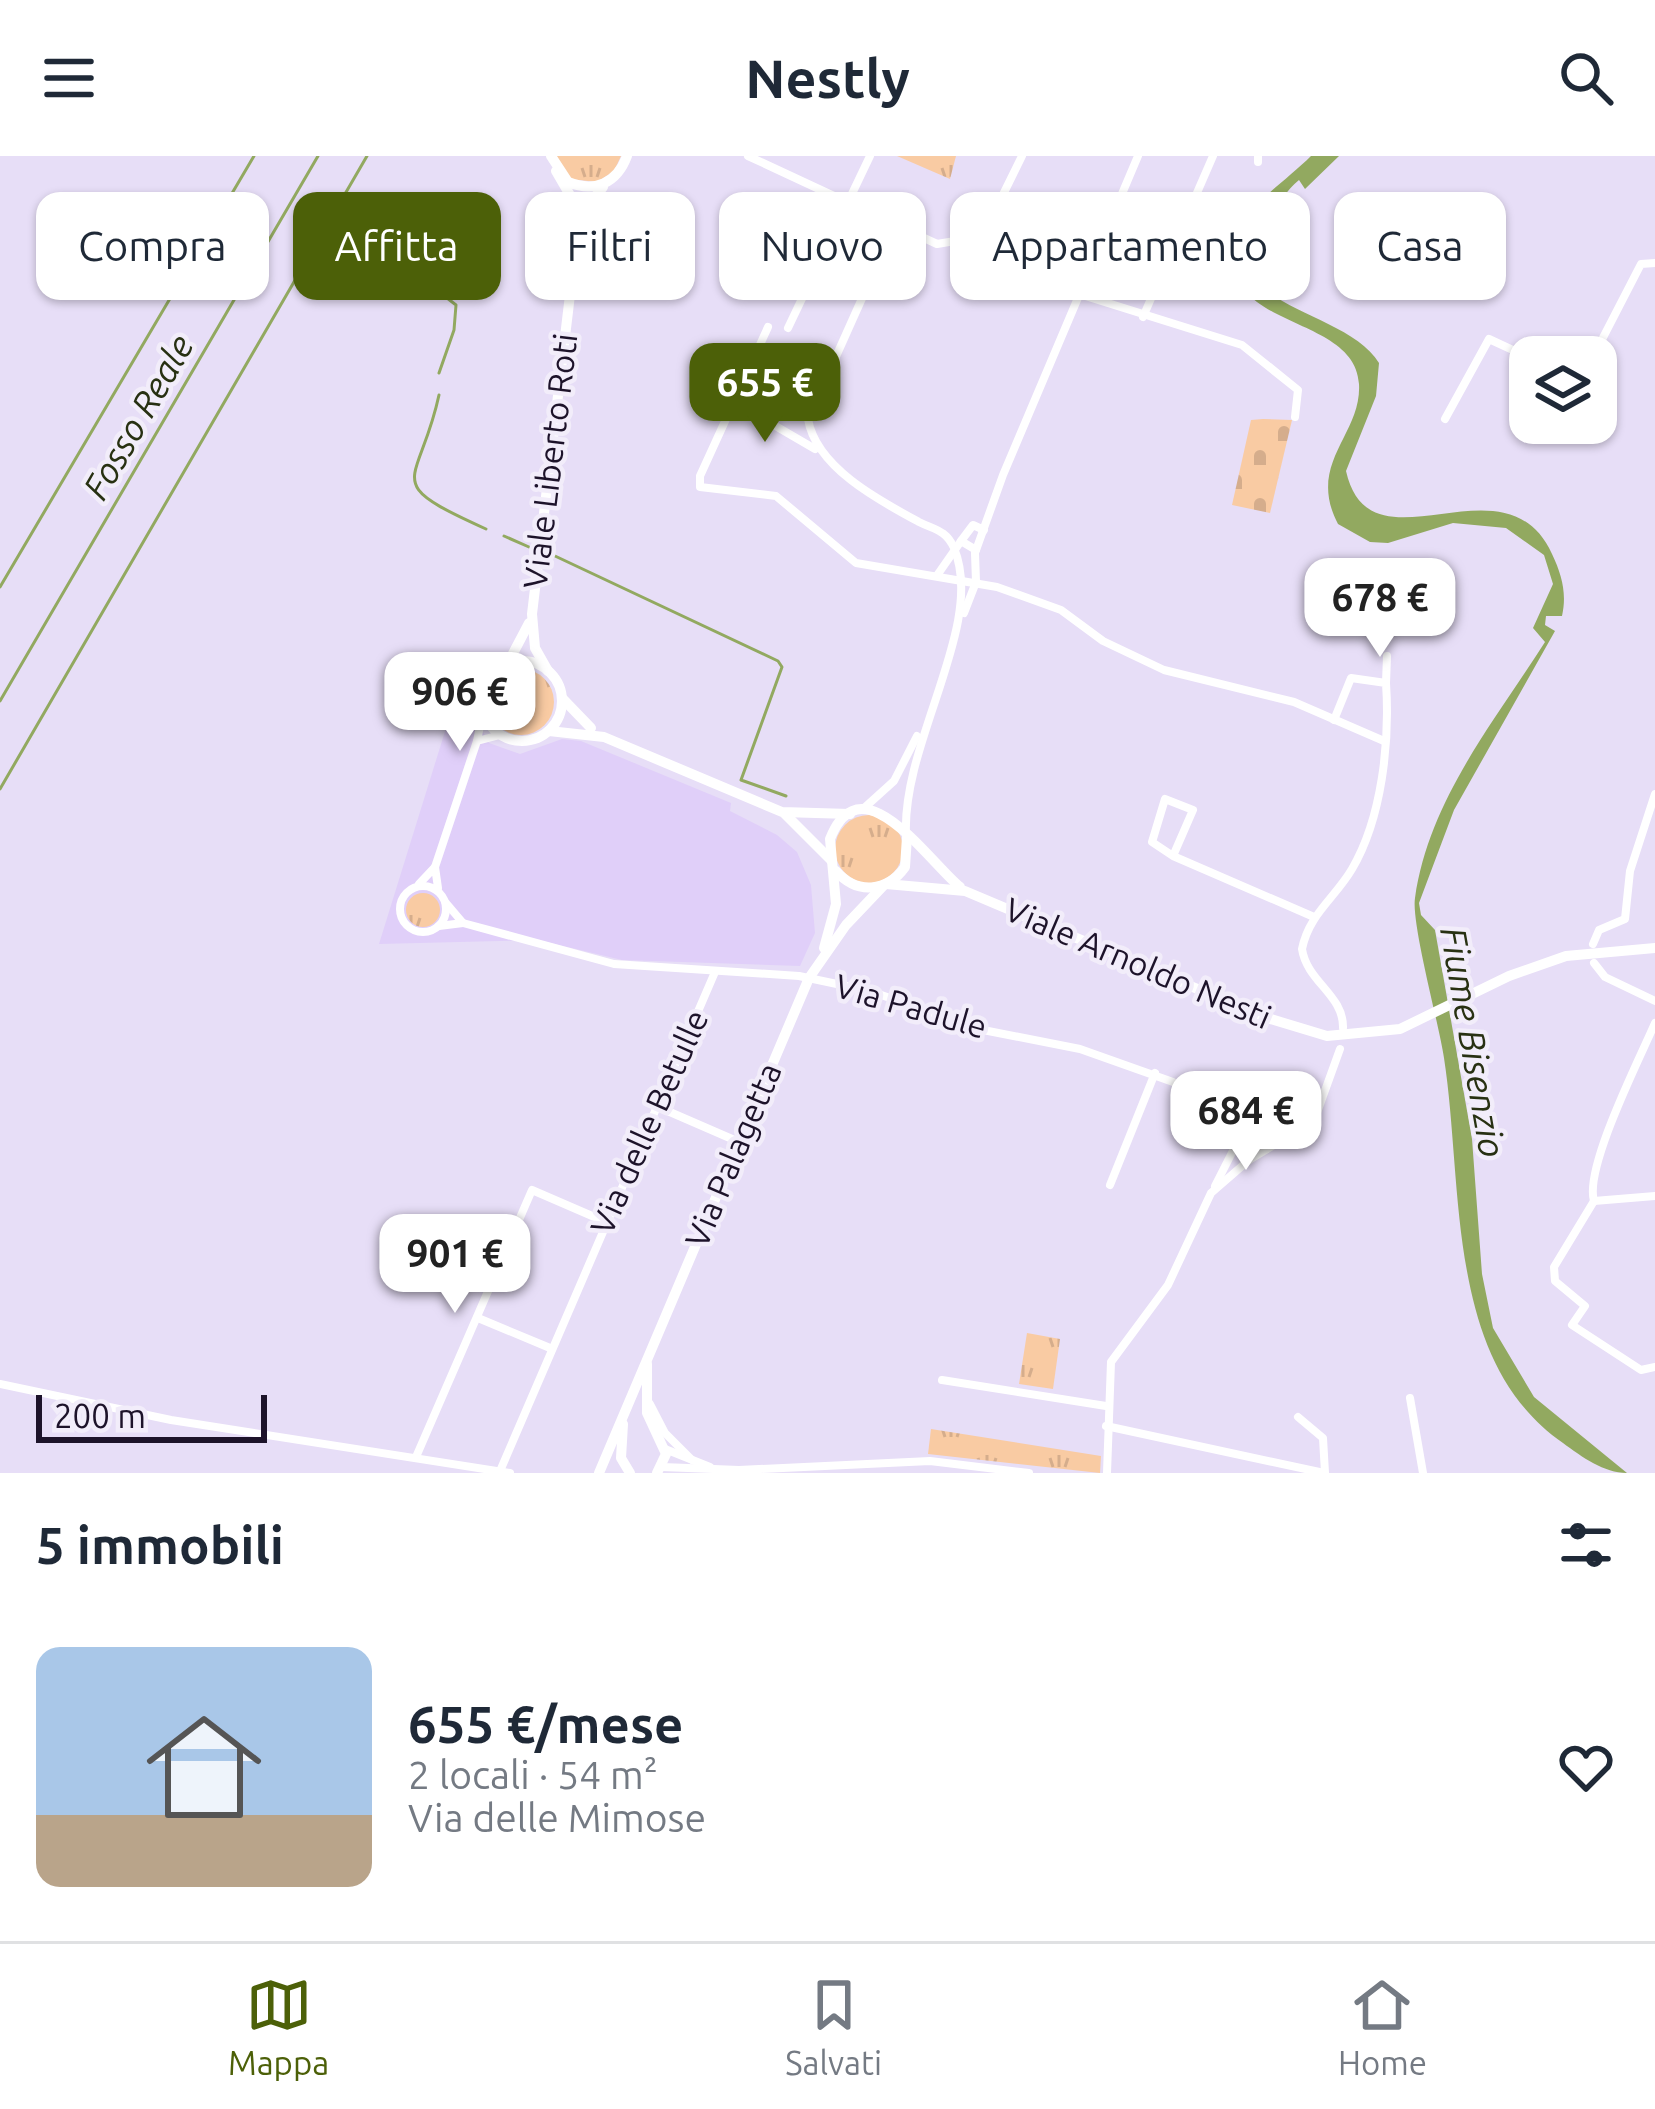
<!DOCTYPE html>
<html lang="it">
<meta charset="utf-8">
<style>
:root{--surface:#fff;--page:#f6f6f7;--text:#1f2937;--muted:#747a83;--line:#e0e1e3;--accent:#4c6008}
body{margin:0;font-family:Ubuntu,sans-serif;background:var(--page);color:var(--text);height:100vh;display:flex;flex-direction:column;font-size:45px;white-space:nowrap}
*{box-sizing:border-box;margin:0}
p{font-size:39px;color:var(--muted)}
.icon{flex:none;width:66px;height:66px;fill:none;stroke:currentColor;stroke-width:2;stroke-linecap:round;stroke-linejoin:round}
.map{position:relative;height:1317px;overflow:hidden}
.side{display:flex;flex-direction:column;background:var(--surface);flex:1}
.side>*{flex:none}
.banner{position:absolute;left:36px;top:36px;width:1584px;height:108px;display:flex;gap:24px}
.buttons{position:absolute;left:1509px;top:180px;display:grid;gap:24px}
.buttons a{display:grid;place-items:center;width:108px;height:108px;border-radius:24px;background:var(--surface);box-shadow:0 3px 9px #0004;font-size:60px}
.scale{position:absolute;left:36px;bottom:30px;width:231px;box-sizing:border-box;padding-left:12px;border:6px solid #1d132a;border-top:0;font-size:33px;line-height:42px;white-space:nowrap;color:#1d132a;-webkit-text-stroke:9px #f2edfa;paint-order:stroke}
.price{position:absolute;translate:-50% -102px;padding:0 27px;border-radius:24px;background:#fff;color:#222;font-size:39px;line-height:78px;filter:drop-shadow(0 3px 6px #0008)}
.price::after{content:'';position:absolute;left:50%;top:72px;width:36px;height:27px;margin-left:-18px;background:inherit;clip-path:polygon(0 0,100% 0,50% 100%)}
.price.selected{background:var(--accent);color:#fff}
ul{padding:0;list-style:none}
li{display:flex;align-items:center;gap:36px;height:300px;padding:0 36px}
li span{display:grid;place-items:center;flex:none;width:336px;height:240px;border-radius:24px;color:#555}
li>.icon{margin-inline-start:auto}
span .icon{width:144px;height:144px;fill:#fffc;stroke-width:1}
li b{font-size:51px}
h2{display:flex;justify-content:space-between;align-items:center;height:144px;padding:0 36px;font-size:51px}
.pill{padding:0 42px;border-radius:24px;background:var(--surface);box-shadow:0 3px 9px #0004;font-size:42px;line-height:108px}
.pill.selected{background:var(--accent);color:#fff}
header{display:flex;justify-content:space-between;align-items:center;height:156px;padding:0 36px;background:var(--surface);font-size:54px;font-weight:700}
.tab-bar{display:flex;justify-content:space-around;align-items:center;height:168px;border-top:3px solid var(--line);background:var(--surface);font-size:33px;color:var(--muted)}
.tab-bar a{display:grid;justify-items:center;gap:6px}
.tab-bar .selected{color:var(--accent)}
.map>svg:first-child{display:block}
.built{fill:#e0cff9}
.grass{fill:url(#grass-tufts)}
.cemetery{fill:url(#cemetery-stones)}
.water{fill:#92a960}
.lines{fill:none;stroke-linecap:round;stroke-linejoin:round}
.stream{stroke:#92a960;stroke-width:3}
.street{stroke:#fff;stroke-width:8}
.secondary{stroke:#fff;stroke-width:10}
.labels{text-anchor:middle;stroke-width:9;stroke-linejoin:round;paint-order:stroke}
.street-label{font-size:33px;fill:#1d132a;stroke:#f2edfa}
.water-label{font-size:36px;font-style:italic;fill:#283112;stroke:#f2edfa}
</style>
<header><svg class="icon" aria-label="menu" viewBox="0 0 24 24"><path d="M4 6h16M4 12h16M4 18h16"/></svg>Nestly<svg class="icon" aria-label="search" viewBox="0 0 24 24"><circle cx="10" cy="10" r="6"/><path d="M15 15l6 6"/></svg></header>
<div class="map">
<svg width="1655" height="1317" viewBox="0 0 1655 1317">
<defs>
<pattern id="grass-tufts" width="24" height="20" patternUnits="userSpaceOnUse" patternTransform="scale(3)"><rect width="24" height="20" fill="#f9cba3"/><path d="M3 7l-1-3M5 7V3M7 7l1-3M15 17l-1-3M17 17v-4M19 17l1-3" fill="none" stroke="#d5ad8c"/></pattern>
<pattern id="cemetery-stones" width="16" height="16" patternUnits="userSpaceOnUse" patternTransform="scale(3)"><rect width="16" height="16" fill="#f9cba3"/><path d="M2 7V4a2 2 0 0 1 4 0v3zM10 15v-3a2 2 0 0 1 4 0v3z" fill="#d5ad8c"/></pattern>
</defs>
<rect width="100%" height="100%" fill="#e7def7"/>
<path class="built" d="M451,556l25,8 13,23 31,11 42,-15 19,2 150,62 -1,8 47,24 20,17 14,33 4,48 -15,33 -178,-6 -84,-20 -159,4z"/>
<g class="grass">
<path d="M553,0h68l-7,15 -17,11 -28,-3z"/>
<path d="M897,0h59l-6,23z"/>
<circle cx="521" cy="546" r="33"/>
<circle cx="869" cy="693" r="34"/>
<circle cx="423" cy="754" r="17"/>
<path d="M1027,1177l33,6 -7,50 -34,-5z"/>
<path d="M931,1273l170,27 -1,17 -172,-19z"/>
</g>
<path class="cemetery" d="M1263,263l29,1 -22,93 -38,-8 19,-85z"/>
<path class="water" d="M1311,0h28l-34,33 -6,-9c-15,12 -23,29 -34,44 -60,83 81,83 114,139l-3,33 -30,75c24,107 159,-20 206,83 10,21 15,40 10,62h-16l-1,9 10,6 -101,179 -35,93 2,12 14,15 37,209 10,135 11,54 41,69 93,76c-23,0 -45,-16 -64,-30 -119,-82 -99,-257 -119,-385 -5,-34 -33,-135 -29,-160 14,-98 79,-176 130,-256l-12,-14 20,-44 -9,-29 -38,-27 -53,-5 -65,20 -18,-1 -32,-18c-32,-61 24,-89 21,-140 -4,-68 -129,-54 -126,-130 0,-8 1,-20 5,-27 17,-26 51,-49 73,-71z"/>
<g class="lines">
<g class="stream">
<path d="M335,55l121,94 -2,25 -15,43"/>
<path d="M439,239c-20,93 -61,85 47,134"/>
<path d="M504,380l25,11"/>
<path d="M555,400l223,105 4,6 -41,113 45,16"/>
<path d="M0,431l254,-431"/>
<path d="M0,545l318,-545"/>
<path d="M0,633l367,-633"/>
</g>
<g class="street">
<path d="M748,0l189,88 36,-6 15,-13 34,-69"/>
<path d="M1258,6v-6"/>
<path d="M894,71l-86,192c8,48 70,81 111,103 16,8 27,8 35,26 32,77 -52,193 -48,286"/>
<path d="M973,82l106,56 163,51 56,45 -3,27"/>
<path d="M1143,161l70,-161"/>
<path d="M768,171l-68,149v11l76,9 80,67 141,24 64,23 42,31 61,29 130,32 90,39"/>
<path d="M788,172l82,-172"/>
<path d="M1593,201l48,-93 14,-1"/>
<path d="M734,246l81,47"/>
<path d="M1445,263l44,-80 41,19"/>
<path d="M961,385l12,-16 11,5"/>
<path d="M938,418l23,-33 15,9"/>
<path d="M964,457l12,-31 -1,-29 28,-78 135,-319"/>
<path d="M1386,527l1,-27"/>
<path d="M483,555l-6,30 23,-6"/>
<path d="M1334,564l17,-42 35,5c4,59 -4,135 -34,186 -17,29 -43,45 -50,80 5,33 42,46 41,79"/>
<path d="M863,653l31,-28 23,-45"/>
<path d="M1173,700l20,-46 -28,-11 -13,43 21,14 141,61"/>
<path d="M435,711l42,-126"/>
<path d="M419,728l16,-17 3,21"/>
<circle cx="423" cy="753" r="23"/>
<path d="M463,767l151,41 185,12 71,15 108,38 102,20 93,33 94,67"/>
<path d="M439,770l24,-3 -17,-20"/>
<path d="M1593,788l6,-14 26,-11 5,-48 25,-77"/>
<path d="M1594,807l11,14 50,24"/>
<path d="M656,950l83,36"/>
<path d="M1110,1029l45,-112"/>
<path d="M1215,1030l27,-53"/>
<path d="M1594,1045l-40,66 1,14 30,25 -13,19 69,45 14,-3"/>
<path d="M1594,1045c-10,-33 46,-143 61,-178"/>
<path d="M1594,1045l61,-5"/>
<path d="M478,1162l72,30"/>
<path d="M942,1224l164,26"/>
<path d="M0,1228l171,36 339,53"/>
<path d="M1410,1242l13,75"/>
<path d="M650,1248l15,29 27,27"/>
<path d="M1298,1261l25,21 2,35"/>
<path d="M1106,1270l218,47"/>
<path d="M665,1293l45,18"/>
<path d="M416,1301l116,-267 74,32"/>
<path d="M662,1311l77,3 191,-9 99,12"/>
<path d="M500,1315l215,-499"/>
<path d="M1107,1317l4,-111 57,-77 43,-92 38,-33 65,-39 26,-72"/>
</g>
<g class="secondary">
<path d="M551,0l17,26c27,11 49,1 59,-26"/>
<path d="M580,71l9,-23 14,-17"/>
<circle cx="522" cy="545" r="40"/>
<path d="M508,507l21,-40"/>
<path d="M548,515l-13,-23 -3,-34 45,-378 -3,-34 -18,-31"/>
<path d="M563,543l28,29"/>
<path d="M549,575l55,6 178,75 68,2"/>
<path d="M785,658l46,46"/>
<path d="M836,715c21,24 51,21 69,-4l2,-30"/>
<path d="M886,728l79,7 299,126 63,19 73,-7 109,-53 57,-20 89,-8"/>
<path d="M824,792l12,-44 -6,-65c31,-80 99,23 130,48"/>
<path d="M647,1208v49l19,41 -9,19"/>
<path d="M623,1268l-2,34 9,15"/>
<path d="M599,1317l210,-495 37,-53 38,-40"/>
</g>
</g>
<g class="labels">
<g class="street-label">
<text transform="translate(550 305) rotate(-83)" y="12">Viale Liberto Roti</text>
<text transform="translate(1138 807) rotate(23)" y="12">Viale Arnoldo Nesti</text>
<text transform="translate(911 850) rotate(16)" y="12">Via Padule</text>
<text transform="translate(649 966) rotate(-66)" y="12">Via delle Betulle</text>
<text transform="translate(733 999) rotate(-67)" y="12">Via Palagetta</text>
</g>
<g class="water-label">
<text transform="translate(138 261) rotate(-60)" y="13">Fosso Reale</text>
<text transform="translate(1473 886) rotate(80)" y="13">Fiume Bisenzio</text>
</g>
</g>
</svg>
<div class="buttons">
<a><svg class="icon" aria-label="layers" viewBox="0 0 24 24"><path d="M12 4l9 5-9 5-9-5zM3 14l9 5 9-5"/></svg></a>
</div>
<div class="scale">200 m</div>
<b class="price selected" style="left:765px;top:289px">655 €</b>
<b class="price" style="left:1380px;top:504px">678 €</b>
<b class="price" style="left:460px;top:598px">906 €</b>
<b class="price" style="left:1246px;top:1017px">684 €</b>
<b class="price" style="left:455px;top:1160px">901 €</b>
<div class="banner">
<a class="pill">Compra</a>
<a class="pill selected">Affitta</a>
<a class="pill">Filtri</a>
<a class="pill">Nuovo</a>
<a class="pill">Appartamento</a>
<a class="pill">Casa</a>
</div>
</div>
<section class="side">
<h2>5 immobili<svg class="icon" aria-label="filters" viewBox="0 0 24 24"><path d="M4 7h16M4 17h16"/><circle cx="9" cy="7" r="2"/><circle cx="15" cy="17" r="2"/></svg></h2>
<ul>
<li><span style="background:linear-gradient(#a9c7e8 70%,#b9a48a 0)"><svg class="icon" aria-label="home" viewBox="0 0 24 24"><path d="M3 11l9-7 9 7M6 9v11h12V9"/></svg></span><div><b>655 €/mese</b><p>2 locali · 54 m²</p><p>Via delle Mimose</p></div><svg class="icon" aria-label="heart" viewBox="0 0 24 24"><path d="M12 20l-8-8c-3-5 5-10 8-4 3-6 11-1 8 4z"/></svg></li>
</ul>
</section>
<nav class="tab-bar">
<a class="selected"><svg class="icon" aria-label="map" viewBox="0 0 24 24"><path d="M3 6l6-2 6 2 6-2v14l-6 2-6-2-6 2zM9 4v14M15 6v14"/></svg>Mappa</a>
<a><svg class="icon" aria-label="saved" viewBox="0 0 24 24"><path d="M7 4h10v16l-5-4-5 4z"/></svg>Salvati</a>
<a><svg class="icon" aria-label="home" viewBox="0 0 24 24"><path d="M3 11l9-7 9 7M6 9v11h12V9"/></svg>Home</a>
</nav>
